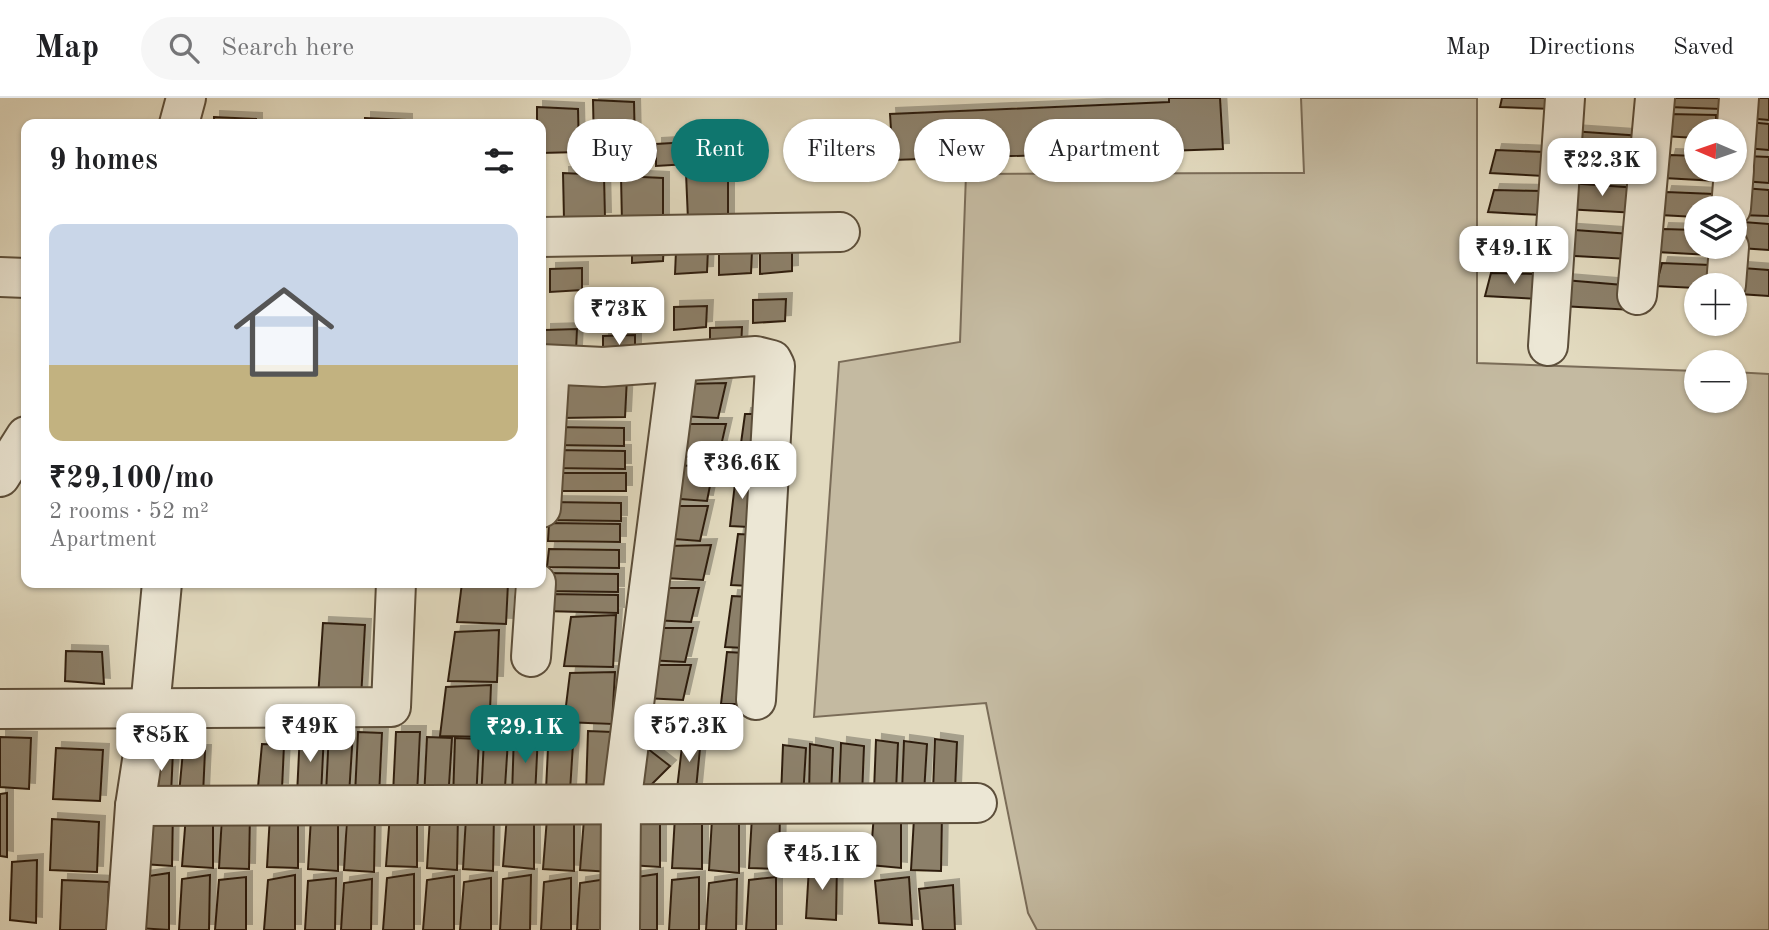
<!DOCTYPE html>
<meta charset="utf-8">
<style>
:root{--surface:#fff;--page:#f6f6f6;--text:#202124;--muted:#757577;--line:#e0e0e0;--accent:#0f766e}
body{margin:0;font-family:"Old Standard TT",serif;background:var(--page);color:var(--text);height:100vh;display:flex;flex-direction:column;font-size:26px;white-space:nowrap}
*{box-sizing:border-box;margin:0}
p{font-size:23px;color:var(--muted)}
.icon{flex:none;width:38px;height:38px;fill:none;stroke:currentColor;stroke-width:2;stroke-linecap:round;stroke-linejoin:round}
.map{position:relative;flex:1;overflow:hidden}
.panel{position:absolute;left:21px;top:21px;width:525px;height:469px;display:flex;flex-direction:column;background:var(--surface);border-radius:14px;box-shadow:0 2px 5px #0004}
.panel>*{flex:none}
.guide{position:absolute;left:567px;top:21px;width:665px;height:63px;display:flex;gap:14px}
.needle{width:46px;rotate:272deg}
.tools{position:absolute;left:1684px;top:21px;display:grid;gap:14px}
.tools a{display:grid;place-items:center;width:63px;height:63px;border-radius:50%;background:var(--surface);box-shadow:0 2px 5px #0004;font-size:35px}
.price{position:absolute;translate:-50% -60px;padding:0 16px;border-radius:14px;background:#fff;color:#222;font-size:23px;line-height:46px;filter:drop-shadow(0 2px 4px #0008)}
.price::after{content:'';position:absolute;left:50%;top:42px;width:21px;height:16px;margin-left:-10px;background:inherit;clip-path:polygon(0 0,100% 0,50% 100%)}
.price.active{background:var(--accent);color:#fff}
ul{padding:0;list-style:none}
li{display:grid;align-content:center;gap:14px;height:371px;padding:0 28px}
li span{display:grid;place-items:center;height:217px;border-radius:14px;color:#555}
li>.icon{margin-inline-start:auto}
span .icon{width:126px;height:126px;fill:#fffc;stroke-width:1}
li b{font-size:30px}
h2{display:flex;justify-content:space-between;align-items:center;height:84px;padding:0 28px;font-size:30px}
.chip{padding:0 24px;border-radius:32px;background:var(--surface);box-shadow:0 2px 5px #0004;font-size:24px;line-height:63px}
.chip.active{background:var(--accent);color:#fff}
header{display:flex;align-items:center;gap:42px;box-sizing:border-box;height:98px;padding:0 35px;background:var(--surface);border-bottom:2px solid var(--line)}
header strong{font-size:33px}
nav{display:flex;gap:38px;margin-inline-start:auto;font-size:24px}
.search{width:490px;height:63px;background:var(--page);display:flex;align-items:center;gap:18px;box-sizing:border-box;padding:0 24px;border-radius:38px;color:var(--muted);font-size:26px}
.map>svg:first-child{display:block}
.green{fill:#c4baa1;stroke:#7a6c58;stroke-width:2}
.building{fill:#8c806a;stroke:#2f1f0e;stroke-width:2;filter:url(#shadow)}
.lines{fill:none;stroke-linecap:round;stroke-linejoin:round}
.street-casing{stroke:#5c4e3a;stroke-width:42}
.street{stroke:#ece7d5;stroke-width:38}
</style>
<header>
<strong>Map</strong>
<div class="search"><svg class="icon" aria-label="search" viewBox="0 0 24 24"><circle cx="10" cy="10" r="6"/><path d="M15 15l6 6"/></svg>Search here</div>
<nav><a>Map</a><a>Directions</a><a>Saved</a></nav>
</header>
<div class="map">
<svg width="1769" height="832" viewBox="0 0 1769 832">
<defs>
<filter id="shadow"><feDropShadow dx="6" dy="-6" stdDeviation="0" flood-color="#0004"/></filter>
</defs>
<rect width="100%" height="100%" fill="#e2dabf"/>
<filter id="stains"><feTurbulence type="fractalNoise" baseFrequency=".00286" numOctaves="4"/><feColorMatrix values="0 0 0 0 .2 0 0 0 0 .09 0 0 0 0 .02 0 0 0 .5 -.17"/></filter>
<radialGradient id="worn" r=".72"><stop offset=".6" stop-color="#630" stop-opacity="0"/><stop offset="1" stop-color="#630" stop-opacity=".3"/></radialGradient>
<path class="green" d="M1301,0h176v265l219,8v30h38v-29l35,2v556h-732l-9,-17 -42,-210 -172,14 25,-355 121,-20 6,-168 338,-1z"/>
<g class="building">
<path d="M1169,0h51l3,51 -330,11 -3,-46 279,-12z"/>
<path d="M1502,0h51l-1,11 -52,-2z"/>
<path d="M1671,0h51l-1,11 -52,-2z"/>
<path d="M1750,0h19v22l-22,-2z"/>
<path d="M593,2l41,2 1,44 -41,1z"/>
<path d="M537,9l41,2 1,43 -38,1v-29h-4z"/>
<path d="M1668,16l48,1v16h-20v7l-33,-2z"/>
<path d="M214,19l42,2v5h-42z"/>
<path d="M365,20l41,2v4h-41z"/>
<path d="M1748,24l21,2v26l-24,-2z"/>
<path d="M1571,33l71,5 -2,25 -72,-4z"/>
<path d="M689,44l-1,22 -32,2v-22z"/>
<path d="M1496,52l48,2 -1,24 -53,-3z"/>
<path d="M1670,57l26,1v14h21v11l-53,-3z"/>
<path d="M1746,58l23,1v26l-26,-2z"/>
<path d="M563,75l41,2 1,43 -41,1z"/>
<path d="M686,75l42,3v43l-40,1z"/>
<path d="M621,78l42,2v43l-41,2z"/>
<path d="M1568,85l71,5 -2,25 -72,-4z"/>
<path d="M1743,90l26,2v26l-29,-1z"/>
<path d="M1494,92l48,1 -1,24 -53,-3z"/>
<path d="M1666,94l48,2 -1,14h-17v9l-36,-2z"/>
<path d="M1743,124l26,2v26l-29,-2z"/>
<path d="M1560,131l71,5 -2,25 -72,-4z"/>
<path d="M1663,131l33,1v17h15l-1,8 -53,-3z"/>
<path d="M664,141l-1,22 -31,2v-23z"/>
<path d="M1497,143l48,2 -1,24 -53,-3z"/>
<path d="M708,151l-1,23 -32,2 1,-23z"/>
<path d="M792,151v22l-32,3v-23z"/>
<path d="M752,153l-1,22 -32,2v-23z"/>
<path d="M1662,165l48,2 -1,20h-13v3l-40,-2z"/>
<path d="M582,170v22l-32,2v-23z"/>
<path d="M1742,170l27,2v26l-30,-2z"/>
<path d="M1491,175l48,1 -1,25 -53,-3z"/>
<path d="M1564,182l71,6 -2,24 -72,-4z"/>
<path d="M786,201l-1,22 -32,2v-23z"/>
<path d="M707,208l-1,21 -32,3v-23z"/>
<path d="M742,229l-1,22 -31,2v-23z"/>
<path d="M577,231l-1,22 -31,2v-23z"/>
<path d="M635,237v22l-32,2v-23z"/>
<path d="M627,279l-2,40 -64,1 1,-40z"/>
<path d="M726,285l-8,35 -39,-2 5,-32z"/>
<path d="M745,316h17l-5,51h-19z"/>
<path d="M683,326h43l-8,35 -39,-3z"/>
<path d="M553,329l71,1v18l-73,-1z"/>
<path d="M554,352l71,1v18l-72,-1z"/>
<path d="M714,367l-7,36 -40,-3 5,-32z"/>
<path d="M555,375h71v18h-73z"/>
<path d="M736,377h18l-5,52 -19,-1z"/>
<path d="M550,404l71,1v18l-73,-1z"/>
<path d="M665,408h43l-8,35 -39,-3z"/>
<path d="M549,425l71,1v18l-72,-1z"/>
<path d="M738,436l17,1 -5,51 -19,-1z"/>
<path d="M711,447l-8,35 -39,-2 4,-32z"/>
<path d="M549,451l70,1v18l-72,-1z"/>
<path d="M547,475l71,1v18l-73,-1z"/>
<path d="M462,485h46l-2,41 -49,-2z"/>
<path d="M657,490h42l-8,34 -39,-2z"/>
<path d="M547,496l71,1v18l-73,-2z"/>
<path d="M732,498l18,1 -5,51 -20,-1z"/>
<path d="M616,517l-3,52 -49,-1 7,-49z"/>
<path d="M323,525l42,2 -4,74 -43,-1z"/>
<path d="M650,530h43l-8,34 -39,-2z"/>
<path d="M499,532l-2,52 -49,-1 7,-49z"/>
<path d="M66,553l36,1 2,32 -39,-3z"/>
<path d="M727,554l18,1 -5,51h-19z"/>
<path d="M648,567h43l-8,35 -39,-2z"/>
<path d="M615,574l-3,52 -48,-2 6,-49z"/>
<path d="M491,587l-2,52 -49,-1 6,-49z"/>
<path d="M643,613h42l-7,35 -40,-2z"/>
<path d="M549,629l25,1 -4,63 -24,-1z"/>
<path d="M329,633l24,1 -4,63 -23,-1z"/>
<path d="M588,633l24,1 -3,63 -23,-2z"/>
<path d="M300,634l24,1 -3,63 -24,-1z"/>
<path d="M358,634l24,1 -3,63 -24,-1z"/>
<path d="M396,634h24l-3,63 -24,-1z"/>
<path d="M514,635l24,1 -3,63 -23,-1z"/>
<path d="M0,639l31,1 -2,51 -29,-2z"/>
<path d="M427,639l25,1 -4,63 -24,-2z"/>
<path d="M455,640l24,1 -3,63 -23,-2z"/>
<path d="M683,640h18l-5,51h-19z"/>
<path d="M484,641l24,1 -4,63 -23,-2z"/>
<path d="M935,641l22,3 -2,49h-22z"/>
<path d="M876,642l22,3 -2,49 -22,-1z"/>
<path d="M904,643l23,3 -3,49 -22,-1z"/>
<path d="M841,645l23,3 -2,50 -23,-1z"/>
<path d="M262,646l22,1 -2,44 -24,-2z"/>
<path d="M810,646l23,4 -2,49 -22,-1z"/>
<path d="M643,647l27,21 -23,23 -17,-3z"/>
<path d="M783,647l23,3 -3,50 -22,-1z"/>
<path d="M56,650l47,2 -3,51 -47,-2z"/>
<path d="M151,653h22l-2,44 -24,-2z"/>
<path d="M183,653h22l-2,44 -24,-1z"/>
<path d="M7,695v64l-7,-1v-62z"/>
<path d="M173,711l-1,57 -30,-2 3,-51z"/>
<path d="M417,712v57l-31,-1 4,-52z"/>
<path d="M660,712v57l-31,-2 4,-51z"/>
<path d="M901,712v58l-31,-3 4,-51z"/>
<path d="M213,713v57l-31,-2 4,-51z"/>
<path d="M298,713v57l-31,-1 3,-52z"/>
<path d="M534,713v58l-31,-3 4,-51z"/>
<path d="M250,714l-1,57 -30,-1 3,-52z"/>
<path d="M458,714l-1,58 -30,-2 3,-52z"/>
<path d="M702,714v57l-30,-1 3,-52z"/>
<path d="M780,714l-1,57 -30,-1 3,-52z"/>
<path d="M338,715v58l-30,-2 3,-52z"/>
<path d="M494,716l-1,57 -30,-2 3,-52z"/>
<path d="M574,716v57l-31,-2 4,-51z"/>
<path d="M942,716l-1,57 -30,-1 3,-52z"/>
<path d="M375,717l-1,57 -30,-2 3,-51z"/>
<path d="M611,717v57l-31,-2 4,-51z"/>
<path d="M739,717v58l-30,-3 3,-51z"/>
<path d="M52,721l47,3 -2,50 -47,-2z"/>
<path d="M37,762l-1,63 -26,-3 2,-58z"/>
<path d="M837,765l-1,57 -30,-2 3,-51z"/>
<path d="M169,775v57l-31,-2 4,-51z"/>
<path d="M414,776v56h-31l4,-52z"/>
<path d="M657,776v56h-30l3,-52z"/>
<path d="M210,777l-1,55h-30l3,-51z"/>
<path d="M295,777v55h-31l4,-50z"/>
<path d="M531,777l-1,55h-30l3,-51z"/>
<path d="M454,778v54h-31l4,-50z"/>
<path d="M246,779v53h-31l4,-50z"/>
<path d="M699,779v53h-30l3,-50z"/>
<path d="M776,779v53h-30l3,-50z"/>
<path d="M909,779l3,48 -33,-2 -4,-42z"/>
<path d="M336,780l-1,52h-30l3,-49z"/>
<path d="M491,780v52h-31l4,-48z"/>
<path d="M571,780v52h-30l3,-48z"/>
<path d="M372,781l-1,51h-30l3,-47z"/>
<path d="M607,781v51h-30l3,-47z"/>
<path d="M737,781l-1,51h-30l3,-47z"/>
<path d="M62,782l47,2 -2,48h-47z"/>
<path d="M953,787l2,45h-32l-4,-41z"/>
</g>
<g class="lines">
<defs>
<g id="street">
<path d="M179,26l7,-26"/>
<path d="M1734,67l5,-67"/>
<path d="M1731,110l3,-38"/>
<path d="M541,139l299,-5"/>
<path d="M0,179l26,1"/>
<path d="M1726,187l3,-38"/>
<path d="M1637,197l18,-197"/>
<path d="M1548,248l17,-248"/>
<path d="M541,266l62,3 153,-11 16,4 3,6 -19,334"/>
<path d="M0,379l26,-41"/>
<path d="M541,410l9,-143"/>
<path d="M531,559l5,-74"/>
<path d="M0,611l391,-2 5,-124"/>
<path d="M135,708l842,-3"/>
<path d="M126,832l9,-124 15,-98 12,-125"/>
<path d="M620,832l1,-125 57,-442"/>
</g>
</defs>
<use href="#street" class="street-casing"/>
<use href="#street" class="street"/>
</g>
<rect width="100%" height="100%" filter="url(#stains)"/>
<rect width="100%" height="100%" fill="url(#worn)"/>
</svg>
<div class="tools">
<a><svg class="needle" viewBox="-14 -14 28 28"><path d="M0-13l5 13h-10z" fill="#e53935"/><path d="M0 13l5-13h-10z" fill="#757577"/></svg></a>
<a><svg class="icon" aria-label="layers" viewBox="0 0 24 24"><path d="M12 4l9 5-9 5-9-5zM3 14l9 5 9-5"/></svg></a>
<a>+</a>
<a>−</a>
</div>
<b class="price" style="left:1602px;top:100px">₹22.3K</b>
<b class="price" style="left:1514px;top:188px">₹49.1K</b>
<b class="price" style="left:619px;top:249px">₹73K</b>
<b class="price" style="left:742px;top:403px">₹36.6K</b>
<b class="price" style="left:310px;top:666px">₹49K</b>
<b class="price" style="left:689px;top:666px">₹57.3K</b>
<b class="price active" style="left:525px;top:667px">₹29.1K</b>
<b class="price" style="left:161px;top:675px">₹85K</b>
<b class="price" style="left:822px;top:794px">₹45.1K</b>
<div class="guide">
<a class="chip">Buy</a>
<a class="chip active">Rent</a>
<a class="chip">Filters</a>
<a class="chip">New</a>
<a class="chip">Apartment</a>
</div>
<section class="panel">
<h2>9 homes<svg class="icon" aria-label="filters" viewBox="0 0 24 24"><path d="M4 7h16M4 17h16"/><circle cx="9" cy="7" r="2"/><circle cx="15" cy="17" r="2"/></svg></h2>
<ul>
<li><span style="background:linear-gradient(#c9d6e8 65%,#c2b280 0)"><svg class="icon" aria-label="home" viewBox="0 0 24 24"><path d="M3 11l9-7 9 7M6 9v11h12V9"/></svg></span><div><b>₹29,100/mo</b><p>2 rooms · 52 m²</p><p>Apartment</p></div></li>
</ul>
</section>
</div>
